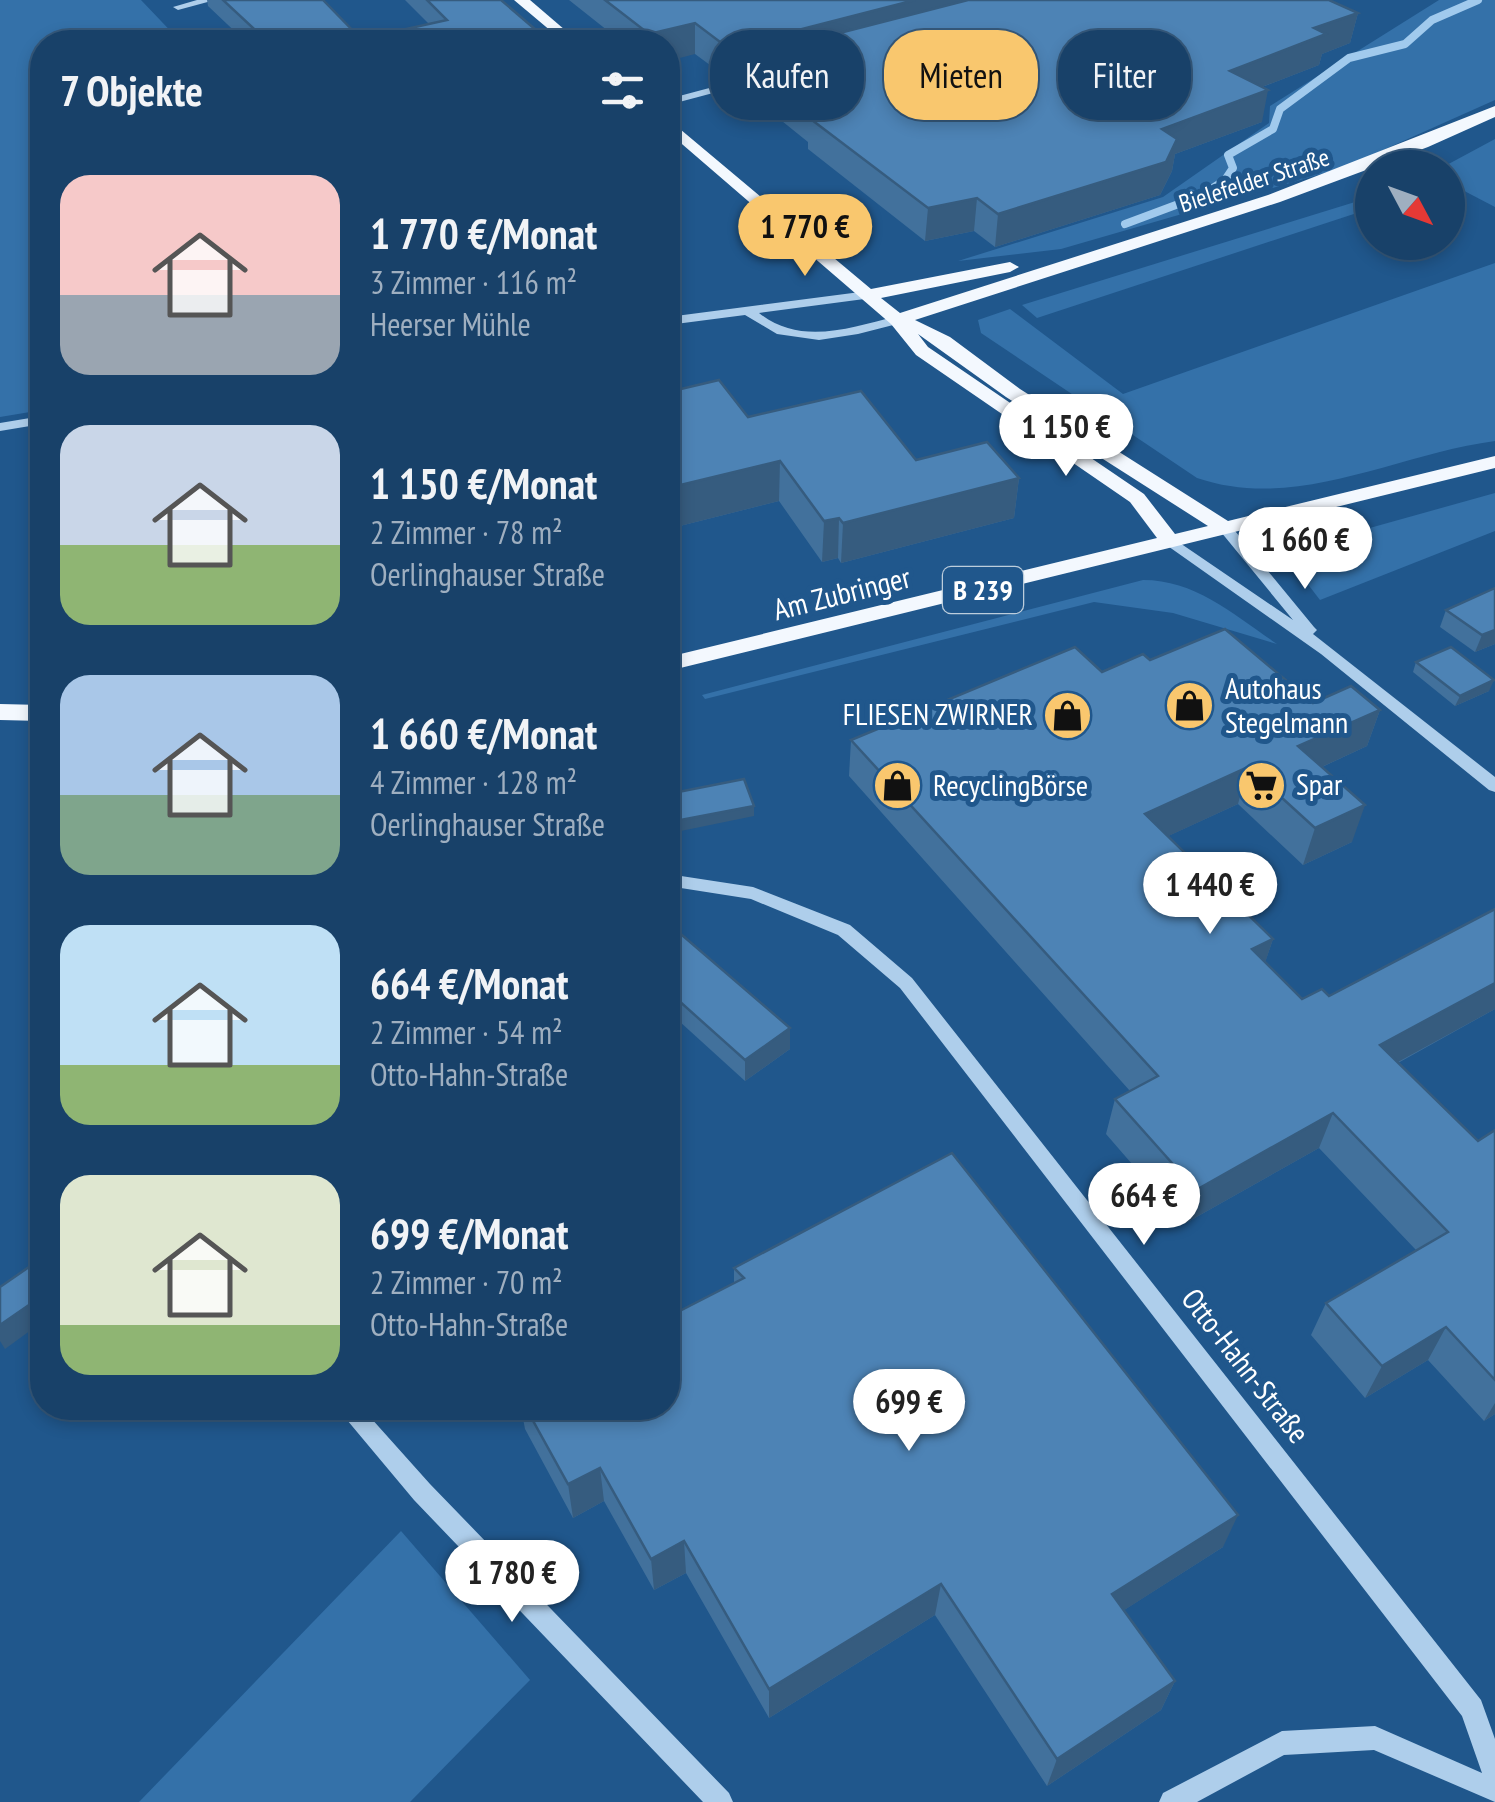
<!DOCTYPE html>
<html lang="de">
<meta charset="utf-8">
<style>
:root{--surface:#184169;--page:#254c71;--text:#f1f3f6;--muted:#9fafc0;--line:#365a7d;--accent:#f9c76e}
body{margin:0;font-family:"PT Sans Narrow",sans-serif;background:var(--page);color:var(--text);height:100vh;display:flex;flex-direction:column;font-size:38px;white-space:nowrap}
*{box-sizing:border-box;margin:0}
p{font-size:32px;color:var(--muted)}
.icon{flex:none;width:55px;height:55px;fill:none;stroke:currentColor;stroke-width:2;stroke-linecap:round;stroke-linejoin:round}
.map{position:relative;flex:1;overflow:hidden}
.panel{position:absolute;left:30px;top:30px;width:650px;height:1390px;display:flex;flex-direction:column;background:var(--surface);border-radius:40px;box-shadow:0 5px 15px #0003,0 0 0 2px var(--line)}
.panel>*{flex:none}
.hud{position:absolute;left:710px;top:30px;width:635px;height:90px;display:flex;gap:20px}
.needle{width:65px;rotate:131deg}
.fabs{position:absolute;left:1355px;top:150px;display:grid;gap:20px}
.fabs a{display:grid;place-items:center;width:110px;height:110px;border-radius:50%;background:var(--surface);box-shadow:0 5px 15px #0003,0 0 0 2px var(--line);font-size:50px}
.price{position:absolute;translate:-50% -85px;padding:0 22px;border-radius:35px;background:#fff;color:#222;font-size:32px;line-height:65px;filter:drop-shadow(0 2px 5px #0008)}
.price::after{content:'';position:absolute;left:50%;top:60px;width:30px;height:22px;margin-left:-15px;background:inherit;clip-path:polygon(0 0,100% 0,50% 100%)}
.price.current{background:var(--accent);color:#111}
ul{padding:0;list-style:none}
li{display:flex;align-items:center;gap:30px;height:250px;padding:0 30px}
li span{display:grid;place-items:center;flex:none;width:280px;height:200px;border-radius:30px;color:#555}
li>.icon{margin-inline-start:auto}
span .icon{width:120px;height:120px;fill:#fffc;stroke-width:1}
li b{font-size:42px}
h2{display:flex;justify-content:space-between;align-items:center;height:120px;padding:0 30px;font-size:42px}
.chip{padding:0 35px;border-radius:40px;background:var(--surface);box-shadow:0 5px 15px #0003,0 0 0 2px var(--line);font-size:35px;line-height:90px}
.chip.current{background:var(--accent);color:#111}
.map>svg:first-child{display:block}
.green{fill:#3471a9}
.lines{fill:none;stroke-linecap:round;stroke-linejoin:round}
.stream{stroke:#a1caed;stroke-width:8}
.minor{fill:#aeceeb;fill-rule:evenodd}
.major{fill:#f3f8fe;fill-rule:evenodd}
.wall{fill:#42719c}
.shaded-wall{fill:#365c7f}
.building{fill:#4d83b5;stroke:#365c7f;stroke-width:2.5}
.labels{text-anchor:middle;stroke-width:10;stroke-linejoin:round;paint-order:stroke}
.far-street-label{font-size:25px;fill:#fff;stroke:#20578c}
.shield{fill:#20578c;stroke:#bccddc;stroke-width:2.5}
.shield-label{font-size:28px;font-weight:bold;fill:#fff}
.street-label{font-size:30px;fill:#fff;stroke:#20578c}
.poi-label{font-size:30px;fill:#fff;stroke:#20578c;text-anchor:start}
</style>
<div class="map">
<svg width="1495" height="1802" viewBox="0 0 1495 1802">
<rect width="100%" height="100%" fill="#20578c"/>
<g class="green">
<path d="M0,0h141l40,42h-139v368l-42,7z"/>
<path d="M1439,0h56v100l-150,67 -284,82 -103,12 205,-64 106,-74 1,-17z"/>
<path d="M1495,139v68l-46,-24 -1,-15 -5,-1z"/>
<path d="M1355,202l14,7 -332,109 -15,-13z"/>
<path d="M1495,263v178c-99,13 -198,71 -298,37l-216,-145 -3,-13 32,-11 113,85z"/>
<path d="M1495,493v38l-175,69 -20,-26 16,-31z"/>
<path d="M1143,580c53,0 91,35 134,64l-104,-31 -79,-11 -389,97 -3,-4z"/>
<path d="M401,1531l129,149 -120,122h-271z"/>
</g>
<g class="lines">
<path class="stream" d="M1125,224l75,-28 25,-16 8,-12 -5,-13 45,-26 7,-20 69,-51 56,-14 27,-24 46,-20"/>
<g class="minor">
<path d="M197,0h18l-37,10 -5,-3z"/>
<path d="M762,74l4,1v4l-98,26v-6z"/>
<path d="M868,291l6,4 -2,3 -113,15c41,33 91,15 138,3l6,4 -2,3 -43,11 -39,6 -42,-6 -32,-19 -77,10v-8z"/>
<path d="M42,416v8l-42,7v-8z"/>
<path d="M1226,525l5,1 83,101 3,3 -4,4 182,143v15l-6,-2 -168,-136 -156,-110 7,-4 5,1 116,79 -72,-88 -2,-3z"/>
<path d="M668,874l85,13 97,38 62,53 569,722 14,39v63l-121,-52 -90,5 -87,47h-38l4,-9 119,-62 93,-5 107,47 -20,-57 -562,-728 -62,-53 -87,-36 -83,-13z"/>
<path d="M337,1408h25l68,76 299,309 4,9h-30l-289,-302z"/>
</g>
<g class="major">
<path d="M514,0h16l49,42h-15z"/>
<path d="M1495,106v11l-67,30 -148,55 -365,118 35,17 70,52 208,132 267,-65v12l-827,203v-14l489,-119 -27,-36 -214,-147 -25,-31 -223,-192v-13l203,170 139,-27 9,5 -9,5 -129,26 19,15 368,-118zM918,334l88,63 202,129 -33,8 -31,-40 -216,-147z"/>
<path d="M0,704l42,1v16l-42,-1z"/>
</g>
</g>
<g class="wall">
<path d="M207,0h116l38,39 68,-15 -24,-24h96l49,42h-304l-38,-36z"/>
<path d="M569,0h760l29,13 -8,30 -28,11 -3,11 -57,22v35l-87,32 -3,17 -12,24 -165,52 -21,-16 -49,10 -117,-92v-7l-66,-53v-13l-13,3 -34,-25 -27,-12h-46z"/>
<path d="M668,392l80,25 168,43 103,18 -5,40 -173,45 -3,-5 -16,4 -43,-61 -111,28z"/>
<path d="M1495,588v56l-20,8 -35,-25 6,-17z"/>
<path d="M1150,660l163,43 67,7 -13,36 -45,21 30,75 -49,23 -65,-61 -70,32 105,103 -8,23 37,37 27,-3 166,-87v100l-97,54 80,78 17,-11v284l-11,7 -56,-61 -63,38 -54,-63 15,-32 90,-53 -97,-102 -135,76 -78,-90 9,-35 15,-8 -281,-315 2,-36z"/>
<path d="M1416,662l73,29 -34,15 -42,-34z"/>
<path d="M668,923l122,105v21l-45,32 -77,-70z"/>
<path d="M734,1268l489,279 -99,63 51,71 -14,29 -114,76 -112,-171 -166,103 -83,-145 -32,17 -50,-89 -31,17 -48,-89 -4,-21h147l66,-125z"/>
</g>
<g class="shaded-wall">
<path d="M915,0h79l-252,58v18l-13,3 -1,-31z"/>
<path d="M1358,13l-8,30 -28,11 -3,11 -96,37 7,-31 84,-43z"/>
<path d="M695,23v31l-27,7v-19h-18l-1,-8z"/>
<path d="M1268,90l-6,32 -87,32 -3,17 -12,24 -165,52 3,-33 164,-85z"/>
<path d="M977,198l-3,33 -49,10 3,-33z"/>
<path d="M780,461l-1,40 -111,28v-41z"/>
<path d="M1019,478l-5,40 -173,45 2,-40z"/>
<path d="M839,518l-1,40 -16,4 2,-41z"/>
<path d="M1495,630v14l-20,8 7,-17z"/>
<path d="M1494,680l-5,11 -34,15 5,-10z"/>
<path d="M1380,710l-13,36 -80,37 11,-37z"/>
<path d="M1248,767l-10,37 -102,47 9,-37z"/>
<path d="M1365,805l-13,37 -49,23 12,-37z"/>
<path d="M754,806v10l-83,17 -1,-11z"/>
<path d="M1273,939l-12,36 -9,-26z"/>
<path d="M1495,983v26l-130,71 15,-35z"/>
<path d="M790,1028v21l-45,32v-21z"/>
<path d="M1333,1113l-14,35 -135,76 12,-34z"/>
<path d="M42,1296v26l-37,27 -5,-8v-16z"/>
<path d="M1446,1327l-18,33 -63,38 17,-32z"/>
<path d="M1495,1403v11l-11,7z"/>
<path d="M600,1468l4,33 -31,17 -5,-34z"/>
<path d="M1238,1515l-15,32 -122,78 11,-31z"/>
<path d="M684,1541l2,32 -32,17 -3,-31z"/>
<path d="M941,1584l-6,31 -166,103v-29z"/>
<path d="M1175,1681l-14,29 -114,76 10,-27z"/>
</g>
<g class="building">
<path d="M223,0h100l38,39 86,-19 -20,-20h74l49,42h-282z"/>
<path d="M605,0h310l-187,48 -33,-25 -46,11z"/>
<path d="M968,0h361l29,13 -44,15 12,6 -96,37 38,19 -106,39 15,10 -11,23 -168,52 -21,-16 -49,10 -120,-91 7,-1 -73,-58z"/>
<path d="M719,380l29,37 113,-26 55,69 71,-18 32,36 -176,45 -4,-5 -15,3 -44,-60 -112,27v-96z"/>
<path d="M1495,588v42l-13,5 -36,-25z"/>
<path d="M1225,629l88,74 38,-17 29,24 -82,36 67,59 -50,23 -67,-61 -103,47 128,125 -21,10 50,50 20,-10 7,7 166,-87v74l-115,62 98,96 17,-11v250l-49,-53 -64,39 -56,-63 122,-71 -115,-119 -137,77 -81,-91 43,-23 -307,-336 224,-93 27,25 41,-18 7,6z"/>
<path d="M1451,647l43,33 -34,16 -44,-34z"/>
<path d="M744,779l10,27 -84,16 -2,-7v-21z"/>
<path d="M668,923l122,105 -45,32 -77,-69z"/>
<path d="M952,1153l286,362 -126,79 63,87 -118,78 -116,-175 -172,105 -85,-148 -33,18 -51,-91 -32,16 -42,-76h142v-91l76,-39 -10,-10z"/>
<path d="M42,1258v38l-42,29v-38z"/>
</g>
<defs>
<symbol id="shop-disc" viewBox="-11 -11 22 22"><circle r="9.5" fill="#f9c76e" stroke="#20578c"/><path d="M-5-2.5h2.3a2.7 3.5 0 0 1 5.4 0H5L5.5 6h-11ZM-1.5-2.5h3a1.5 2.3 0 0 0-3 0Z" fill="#111"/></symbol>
<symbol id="supermarket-disc" viewBox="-11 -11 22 22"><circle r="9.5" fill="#f9c76e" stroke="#20578c"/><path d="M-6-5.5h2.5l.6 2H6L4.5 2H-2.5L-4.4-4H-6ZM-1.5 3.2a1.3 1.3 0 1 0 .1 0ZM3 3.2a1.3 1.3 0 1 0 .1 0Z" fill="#111"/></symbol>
</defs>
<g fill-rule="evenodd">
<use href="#shop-disc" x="1162" y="678" width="55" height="55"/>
<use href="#shop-disc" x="1040" y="688" width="55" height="55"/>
<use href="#supermarket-disc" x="1234" y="758" width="55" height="55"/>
<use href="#shop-disc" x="870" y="758" width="55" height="55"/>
</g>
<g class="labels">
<g class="far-street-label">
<text transform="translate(1254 180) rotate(-18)" y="9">Bielefelder Straße</text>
</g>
<rect class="shield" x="943" y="567" width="80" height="46" rx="8"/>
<g class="shield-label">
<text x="983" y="600">B 239</text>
</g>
<g class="street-label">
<text transform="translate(842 594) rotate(-14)" y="10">Am Zubringer</text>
<text transform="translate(1245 1366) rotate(52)" y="10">Otto-Hahn-Straße</text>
</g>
<g class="poi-label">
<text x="1225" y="699">Autohaus<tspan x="1225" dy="34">Stegelmann</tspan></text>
<text x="1033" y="725" text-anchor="end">FLIESEN ZWIRNER</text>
<text x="1296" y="795">Spar</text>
<text x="933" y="796">RecyclingBörse</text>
</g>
</g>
</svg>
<div class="fabs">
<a><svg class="needle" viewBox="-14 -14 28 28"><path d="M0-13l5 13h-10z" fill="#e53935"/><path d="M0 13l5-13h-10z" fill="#9fafc0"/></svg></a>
</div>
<b class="price current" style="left:805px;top:279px">1 770 €</b>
<b class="price" style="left:1066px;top:479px">1 150 €</b>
<b class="price" style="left:1305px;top:592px">1 660 €</b>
<b class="price" style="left:1210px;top:937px">1 440 €</b>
<b class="price" style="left:1144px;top:1248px">664 €</b>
<b class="price" style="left:909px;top:1454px">699 €</b>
<b class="price" style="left:512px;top:1625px">1 780 €</b>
<div class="hud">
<a class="chip">Kaufen</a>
<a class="chip current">Mieten</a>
<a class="chip">Filter</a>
</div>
<section class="panel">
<h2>7 Objekte<svg class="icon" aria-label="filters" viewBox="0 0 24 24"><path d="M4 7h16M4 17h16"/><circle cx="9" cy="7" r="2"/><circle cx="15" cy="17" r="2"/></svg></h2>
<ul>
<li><span style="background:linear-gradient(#f6c9c9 60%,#9aa5b1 0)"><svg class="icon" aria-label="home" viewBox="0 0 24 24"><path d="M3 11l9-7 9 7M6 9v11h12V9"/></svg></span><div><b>1 770 €/Monat</b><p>3 Zimmer · 116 m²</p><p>Heerser Mühle</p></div></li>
<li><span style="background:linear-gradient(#c9d6e8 60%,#8fb573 0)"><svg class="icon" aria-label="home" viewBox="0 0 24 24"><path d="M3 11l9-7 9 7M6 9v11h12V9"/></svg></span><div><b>1 150 €/Monat</b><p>2 Zimmer · 78 m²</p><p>Oerlinghauser Straße</p></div></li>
<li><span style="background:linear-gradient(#a9c7e8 60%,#7fa58c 0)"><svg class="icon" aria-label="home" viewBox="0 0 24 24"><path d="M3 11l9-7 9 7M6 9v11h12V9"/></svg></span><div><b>1 660 €/Monat</b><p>4 Zimmer · 128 m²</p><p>Oerlinghauser Straße</p></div></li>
<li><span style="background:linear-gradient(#bfe0f5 70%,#8fb573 0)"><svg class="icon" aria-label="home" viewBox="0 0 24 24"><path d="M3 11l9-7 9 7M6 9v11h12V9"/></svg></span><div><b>664 €/Monat</b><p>2 Zimmer · 54 m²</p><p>Otto-Hahn-Straße</p></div></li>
<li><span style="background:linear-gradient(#dfe7d0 75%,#8fb573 0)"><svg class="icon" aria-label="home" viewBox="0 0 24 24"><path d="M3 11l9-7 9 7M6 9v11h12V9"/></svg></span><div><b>699 €/Monat</b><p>2 Zimmer · 70 m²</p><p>Otto-Hahn-Straße</p></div></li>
</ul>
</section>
</div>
